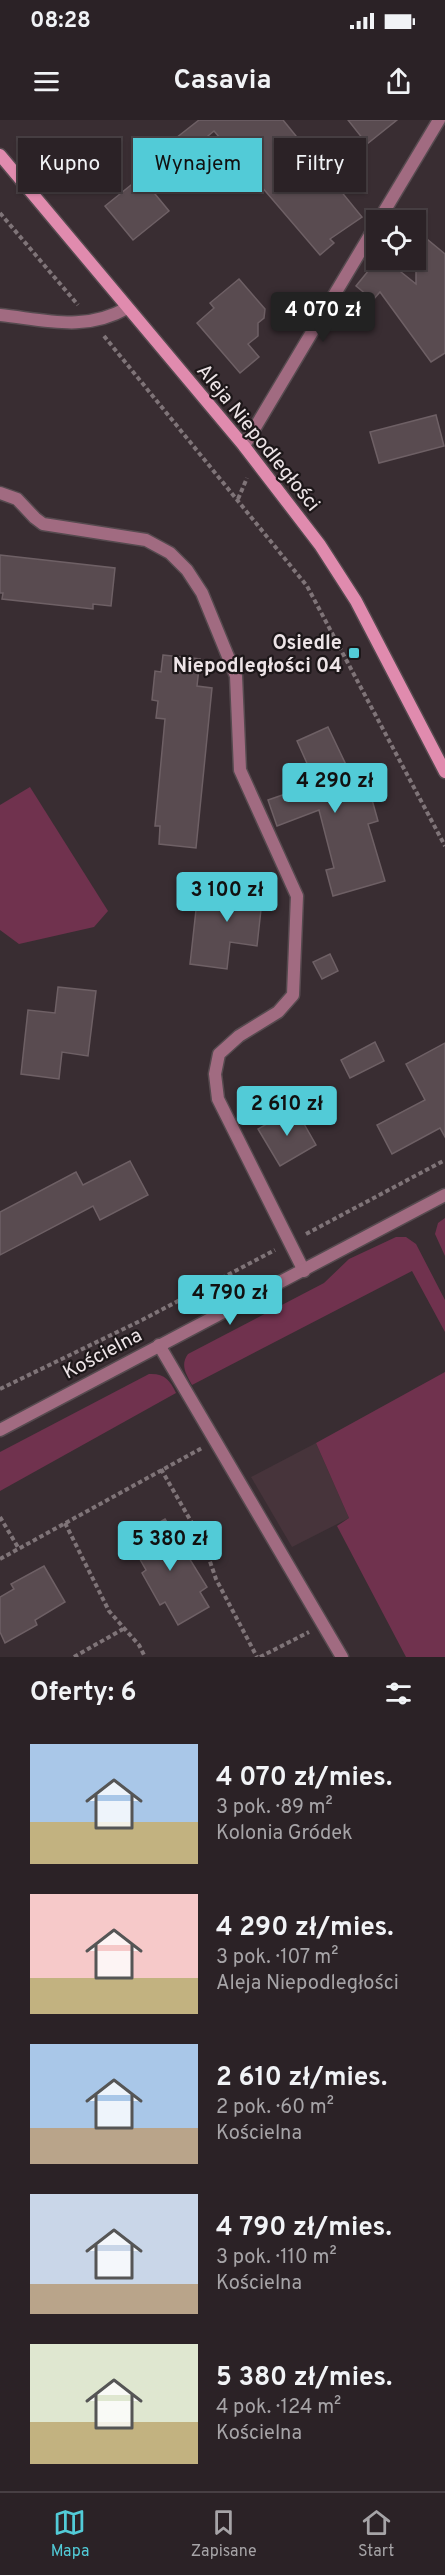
<!DOCTYPE html>
<html lang="pl">
<meta charset="utf-8">
<style>
:root{--surface:#2b2226;--page:#332a2e;--text:#f1f3f6;--muted:#a6a4a7;--line:#473f43;--accent:#52cbd7}
body{margin:0;font-family:Overpass,sans-serif;background:var(--page);color:var(--text);height:100vh;display:flex;flex-direction:column;font-size:22px;white-space:nowrap}
*{box-sizing:border-box;margin:0}
p{font-size:20px;color:var(--muted)}
.icon{flex:none;width:33px;height:33px;fill:none;stroke:currentColor;stroke-width:2;stroke-linecap:round;stroke-linejoin:round}
.map{position:relative;height:1537px;overflow:hidden}
.drawer{display:flex;flex-direction:column;background:var(--surface);flex:1}
.drawer>*{flex:none}
.top-card{position:absolute;left:18px;top:18px;width:410px;height:54px;display:flex;gap:12px}
.buttons{position:absolute;left:366px;top:90px;display:grid;gap:12px}
.buttons a{display:grid;place-items:center;width:60px;height:60px;border-radius:0px;background:var(--surface);box-shadow:0 2px 4px #0004,0 0 0 2px var(--line);font-size:30px}
.price{position:absolute;translate:-50% -51px;padding:0 14px;border-radius:6px;background:var(--accent);color:#111;font-size:20px;line-height:39px;filter:drop-shadow(0 2px 3px #0008)}
.price::after{content:'';position:absolute;left:50%;top:36px;width:18px;height:14px;margin-left:-9px;background:inherit;clip-path:polygon(0 0,100% 0,50% 100%)}
.price.on{background:#222;color:#fff}
ul{padding:0;list-style:none}
li{display:flex;align-items:center;gap:18px;height:150px;padding:0 30px}
li span{display:grid;place-items:center;flex:none;width:168px;height:120px;border-radius:0px;color:#555}
li>.icon{margin-inline-start:auto}
span .icon{width:72px;height:72px;fill:#fffc;stroke-width:1}
li b{font-size:26px}
h2{display:flex;justify-content:space-between;align-items:center;height:72px;padding:0 30px;font-size:26px}
.chip{padding:0 21px;border-radius:0px;background:var(--surface);box-shadow:0 2px 4px #0004,0 0 0 2px var(--line);font-size:21px;line-height:54px}
.chip.on{background:var(--accent);color:#111}
.status{display:flex;justify-content:space-between;align-items:center;height:42px;padding:0 30px;background:var(--surface);direction:ltr}
.status svg{height:16px;fill:currentColor}
header{display:flex;justify-content:space-between;align-items:center;height:78px;padding:0 30px;background:var(--surface);font-size:27px;font-weight:700}
.menu{display:flex;justify-content:space-around;align-items:center;height:84px;border-top:2px solid var(--line);background:var(--surface);font-size:16px;color:var(--muted)}
.menu a{display:grid;justify-items:center;gap:3px}
.menu .on{color:var(--accent)}
.map>svg:first-child{display:block}
.built{fill:#47343b}
.green{fill:#70324e}
.building{fill:#594b50;stroke:#6e6065;stroke-width:1.5}
.lines{fill:none;stroke-linecap:round;stroke-linejoin:round}
.service-casing{stroke:#564a4f;stroke-width:15}
.minor-casing{stroke:#564a4f;stroke-width:15}
.secondary-casing{stroke:#564a4f;stroke-width:15}
.path{stroke:#7f7478;stroke-width:4;stroke-dasharray:4.5 3;stroke-linecap:butt}
.service{stroke:#a16b81;stroke-width:12}
.minor{stroke:#a16b81;stroke-width:12}
.secondary{stroke:#e08bae;stroke-width:12}
.poi-dot{fill:#52cbd7;stroke:#1d1719;stroke-width:2}
.labels{text-anchor:middle;stroke-width:4.5;stroke-linejoin:round;paint-order:stroke}
.street-label{font-size:20px;fill:#ede4e7;stroke:#1d1719}
.poi-label{font-size:20px;font-weight:bold;fill:#ede4e7;stroke:#1d1719;text-anchor:end}
</style>
<div class="status"><b>08:28</b><svg viewBox="0 0 49 12"><path d="M0 12V9h3v3zM5 12V6h3v6zM10 12V3h3v9zM15 12V0h3v12zM26 1h20v11H26zM47 4h2v5h-2z"/></svg></div>
<header><svg class="icon" aria-label="menu" viewBox="0 0 24 24"><path d="M4 6h16M4 12h16M4 18h16"/></svg>Casavia<svg class="icon" aria-label="share" viewBox="0 0 24 24"><path d="M12 15V3M7 8l5-5 5 5M5 13v7h14v-7"/></svg></header>
<div class="map">
<svg width="445" height="1537" viewBox="0 0 445 1537">
<rect width="100%" height="100%" fill="#392d32"/>
<path class="built" d="M316,1323l33,75 -57,29 -41,-70z"/>
<g class="green">
<path d="M30,667l78,124 -14,16 -75,17 -19,-14v-125z"/>
<path d="M445,1098v38l-10,-22 3,-11z"/>
<path d="M396,1117h10l10,7 29,56v32l-33,-61 -220,114c-6,-11 -12,-20 -4,-31l136,-71 25,-24z"/>
<path d="M445,1252v285h-39l-69,-131 12,-8 -33,-75z"/>
<path d="M149,1254c15,-1 21,6 27,19l-176,98v-39z"/>
</g>
<g class="building">
<path d="M199,0h84l79,97 -32,22 4,4 -14,12 -106,-124 -35,29 -12,-15z"/>
<path d="M348,0h49l-30,24z"/>
<path d="M141,57l28,34 -36,29 -28,-34z"/>
<path d="M416,110l29,24v99l-14,9 -51,-70 -7,8 -17,-14 13,-16 -2,-3 9,-12v5h10l30,24z"/>
<path d="M239,159l26,30 -1,9 -6,5v13l-10,8 11,13 -19,16 -43,-50 17,-15 -4,-5z"/>
<path d="M436,295l8,31 -65,17 -9,-31z"/>
<path d="M0,435l115,13 -4,38 -18,-2v5l-91,-10 1,-6h-3z"/>
<path d="M163,535l37,4 -3,27 15,2 -16,160 -37,-4 1,-18h-5l10,-107 -9,-1 2,-17 -6,-1 3,-29 6,1z"/>
<path d="M328,607l31,65 10,-3 9,32 -10,3 17,57 -52,15 -7,-26 8,-2 -15,-58 -42,16 -9,-26 26,-9 -2,-4 22,-8 -17,-38z"/>
<path d="M227,758l37,4 -7,64 -27,-4 -3,27 -37,-5 7,-63 27,3z"/>
<path d="M330,834l8,17 -16,8 -9,-17z"/>
<path d="M58,867l38,4 -8,65 -26,-4 -3,27 -38,-5 7,-64 27,3z"/>
<path d="M375,922l9,19 -34,17 -9,-18z"/>
<path d="M445,923v94l-5,-9 -48,26 -15,-29 48,-25 -19,-36z"/>
<path d="M295,988l21,37 -36,21 -22,-37z"/>
<path d="M130,1041l18,34 -48,25 -7,-14 -93,49v-43l76,-40 7,13z"/>
<path d="M165,1399l42,68 -7,5 9,15 -31,18 -13,-23 -5,3 -18,-32 4,-3 -17,-30z"/>
<path d="M44,1446l21,36 -30,18 2,5 -32,18 -5,-11v-35l14,-8 -3,-5z"/>
</g>
<g class="lines">
<defs>
<g id="service">
<path d="M0,195c46,5 85,17 127,-7"/>
<path d="M0,373l17,6 18,19 8,6 103,16 24,13 17,17 15,23 34,83 4,94 57,126 -4,99 -15,17 -39,24 -20,18 -4,20 3,25 86,172"/>
<path d="M159,1225l183,312"/>
</g>
<g id="minor">
<path d="M379,100l60,-100"/>
<path d="M244,326l132,-221"/>
<path d="M0,1310l445,-235"/>
</g>
<path id="secondary" d="M0,35l244,291 76,99 36,56 89,171"/>
</defs>
<use href="#service" class="service-casing"/>
<use href="#minor" class="minor-casing"/>
<use href="#secondary" class="secondary-casing"/>
<g class="path">
<path d="M0,93l78,92"/>
<path d="M104,216l203,250 138,260"/>
<path d="M238,379l9,-21"/>
<path d="M306,1114l139,-74"/>
<path d="M0,1269l142,-69 133,-70"/>
<path d="M161,1349l43,75 12,35 41,78"/>
<path d="M0,1397l19,32"/>
<path d="M65,1403l44,88 30,34 6,12"/>
<path d="M0,1439l202,-111"/>
<path d="M74,1537l49,-28"/>
<path d="M260,1537l49,-25"/>
</g>
<use href="#service" class="service"/>
<use href="#minor" class="minor"/>
<use href="#secondary" class="secondary"/>
</g>
<rect class="poi-dot" x="348" y="527" width="12" height="12" rx="3"/>
<g class="labels">
<g class="street-label">
<text transform="translate(259 317) rotate(51)" y="7">Aleja Niepodległości</text>
<text transform="translate(102 1233) rotate(-28)" y="7">Kościelna</text>
</g>
<g class="poi-label">
<text x="342" y="529">Osiedle<tspan x="342" dy="23">Niepodległości 04</tspan></text>
</g>
</g>
</svg>
<div class="buttons">
<a><svg class="icon" aria-label="locate" viewBox="0 0 24 24"><circle cx="12" cy="12" r="6"/><path d="M12 2v4M12 18v4M2 12h4M18 12h4"/></svg></a>
</div>
<b class="price on" style="left:323px;top:223px">4 070 zł</b>
<b class="price" style="left:335px;top:694px">4 290 zł</b>
<b class="price" style="left:227px;top:803px">3 100 zł</b>
<b class="price" style="left:287px;top:1017px">2 610 zł</b>
<b class="price" style="left:230px;top:1206px">4 790 zł</b>
<b class="price" style="left:170px;top:1452px">5 380 zł</b>
<div class="top-card">
<a class="chip">Kupno</a>
<a class="chip on">Wynajem</a>
<a class="chip">Filtry</a>
</div>
</div>
<section class="drawer">
<h2>Oferty: 6<svg class="icon" aria-label="filters" viewBox="0 0 24 24"><path d="M4 7h16M4 17h16"/><circle cx="9" cy="7" r="2"/><circle cx="15" cy="17" r="2"/></svg></h2>
<ul>
<li><span style="background:linear-gradient(#a9c7e8 65%,#c2b280 0)"><svg class="icon" aria-label="home" viewBox="0 0 24 24"><path d="M3 11l9-7 9 7M6 9v11h12V9"/></svg></span><div><b>4 070 zł/mies.</b><p>3 pok. · 89 m²</p><p>Kolonia Gródek</p></div></li>
<li><span style="background:linear-gradient(#f6c9c9 70%,#c2b280 0)"><svg class="icon" aria-label="home" viewBox="0 0 24 24"><path d="M3 11l9-7 9 7M6 9v11h12V9"/></svg></span><div><b>4 290 zł/mies.</b><p>3 pok. · 107 m²</p><p>Aleja Niepodległości</p></div></li>
<li><span style="background:linear-gradient(#a9c7e8 70%,#b9a48a 0)"><svg class="icon" aria-label="home" viewBox="0 0 24 24"><path d="M3 11l9-7 9 7M6 9v11h12V9"/></svg></span><div><b>2 610 zł/mies.</b><p>2 pok. · 60 m²</p><p>Kościelna</p></div></li>
<li><span style="background:linear-gradient(#c9d6e8 75%,#b9a48a 0)"><svg class="icon" aria-label="home" viewBox="0 0 24 24"><path d="M3 11l9-7 9 7M6 9v11h12V9"/></svg></span><div><b>4 790 zł/mies.</b><p>3 pok. · 110 m²</p><p>Kościelna</p></div></li>
<li><span style="background:linear-gradient(#dfe7d0 65%,#c2b280 0)"><svg class="icon" aria-label="home" viewBox="0 0 24 24"><path d="M3 11l9-7 9 7M6 9v11h12V9"/></svg></span><div><b>5 380 zł/mies.</b><p>4 pok. · 124 m²</p><p>Kościelna</p></div></li>
</ul>
</section>
<nav class="menu">
<a class="on"><svg class="icon" aria-label="map" viewBox="0 0 24 24"><path d="M3 6l6-2 6 2 6-2v14l-6 2-6-2-6 2zM9 4v14M15 6v14"/></svg>Mapa</a>
<a><svg class="icon" aria-label="saved" viewBox="0 0 24 24"><path d="M7 4h10v16l-5-4-5 4z"/></svg>Zapisane</a>
<a><svg class="icon" aria-label="home" viewBox="0 0 24 24"><path d="M3 11l9-7 9 7M6 9v11h12V9"/></svg>Start</a>
</nav>
